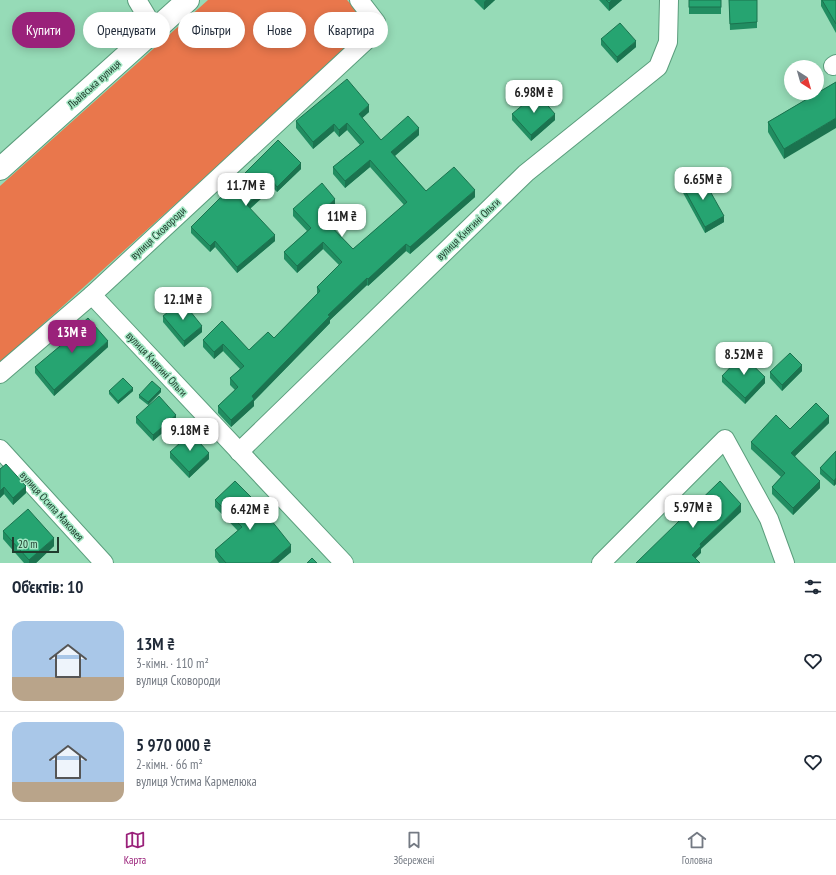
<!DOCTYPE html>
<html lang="uk">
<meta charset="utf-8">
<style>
:root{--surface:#fff;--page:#f2f2f3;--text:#1f2937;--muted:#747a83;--line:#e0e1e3;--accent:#9a217a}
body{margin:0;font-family:"PT Sans Narrow",sans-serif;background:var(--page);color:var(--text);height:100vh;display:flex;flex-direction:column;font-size:15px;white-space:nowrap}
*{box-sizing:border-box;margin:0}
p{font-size:13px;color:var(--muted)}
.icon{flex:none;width:22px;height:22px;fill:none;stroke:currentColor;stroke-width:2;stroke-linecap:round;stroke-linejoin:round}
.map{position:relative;height:563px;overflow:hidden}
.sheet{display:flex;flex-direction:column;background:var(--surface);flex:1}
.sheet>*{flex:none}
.hud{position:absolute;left:12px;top:12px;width:400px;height:36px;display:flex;gap:8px}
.needle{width:26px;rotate:143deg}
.tools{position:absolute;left:784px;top:60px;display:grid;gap:8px}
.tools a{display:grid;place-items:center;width:40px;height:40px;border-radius:50%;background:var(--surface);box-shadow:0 2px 10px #0003;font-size:20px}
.scale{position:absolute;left:12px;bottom:10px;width:47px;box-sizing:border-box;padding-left:4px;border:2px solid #203c2e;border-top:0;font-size:11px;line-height:14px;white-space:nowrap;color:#203c2e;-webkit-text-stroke:3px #a3e8c4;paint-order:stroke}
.price{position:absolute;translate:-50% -34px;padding:0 9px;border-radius:8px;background:#fff;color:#222;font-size:13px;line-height:26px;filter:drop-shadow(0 1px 2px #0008)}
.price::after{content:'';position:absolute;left:50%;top:24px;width:12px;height:9px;margin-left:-6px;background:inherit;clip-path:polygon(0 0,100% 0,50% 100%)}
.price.on{background:var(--accent);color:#fff}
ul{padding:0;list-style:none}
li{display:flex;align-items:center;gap:12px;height:100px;padding:0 12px}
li+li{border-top:1px solid var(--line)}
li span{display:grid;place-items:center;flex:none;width:112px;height:80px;border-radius:12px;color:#555}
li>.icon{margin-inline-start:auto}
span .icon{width:48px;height:48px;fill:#fffc;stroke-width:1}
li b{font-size:17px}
h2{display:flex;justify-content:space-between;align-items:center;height:48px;padding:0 12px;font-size:17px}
.chip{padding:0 14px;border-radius:18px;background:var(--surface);box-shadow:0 2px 10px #0003;font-size:14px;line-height:36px}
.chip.on{background:var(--accent);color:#fff}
.dock{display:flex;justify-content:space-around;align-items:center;height:56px;border-top:1px solid var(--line);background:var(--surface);font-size:11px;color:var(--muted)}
.dock a{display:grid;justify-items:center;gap:2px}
.dock .on{color:var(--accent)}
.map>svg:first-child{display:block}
.green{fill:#e9774c}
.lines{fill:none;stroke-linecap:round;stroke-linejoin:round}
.minor-casing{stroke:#5a9d7c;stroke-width:20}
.major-casing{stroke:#5a9d7c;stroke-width:24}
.minor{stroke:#fff;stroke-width:18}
.major{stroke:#fff;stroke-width:22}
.wall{fill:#218d61}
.shaded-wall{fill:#1b734f}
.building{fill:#26a471;stroke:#1b734f}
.labels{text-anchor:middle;stroke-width:3;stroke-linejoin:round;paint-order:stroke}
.street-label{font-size:11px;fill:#203c2e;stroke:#a3e8c4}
</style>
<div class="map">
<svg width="836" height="563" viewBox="0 0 836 563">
<rect width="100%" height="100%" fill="#96dbb7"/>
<path class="green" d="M208,0h139l20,21 -4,13 -363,329v-177z"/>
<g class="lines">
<defs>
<g id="minor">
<path d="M137,0l18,30"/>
<path d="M833,66l3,-2"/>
<path d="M92,295l252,268"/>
<path d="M0,374l92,-79 278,-258 6,-15 -17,-22"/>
<path d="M0,449l104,114"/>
<path d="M239,452l287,-279 132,-106 10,-25 1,-42"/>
<path d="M601,563l124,-124 44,80 16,44"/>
</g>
<path id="major" d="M0,169l188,-169"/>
</defs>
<use href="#minor" class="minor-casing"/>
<use href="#major" class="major-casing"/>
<use href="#minor" class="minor"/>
<use href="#major" class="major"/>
</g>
<g class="wall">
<path d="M474,0h21l-11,10z"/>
<path d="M599,0h23l-13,11z"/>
<rect x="689" y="0" width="32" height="14"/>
<path d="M729,0h28v28l-27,2z"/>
<path d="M821,0h15v33l-15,-27z"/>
<path d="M601,39l35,8 -19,16 -16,-18z"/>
<path d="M836,82l-52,77 -16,-27v-10z"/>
<path d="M369,112l-7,6 19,22 38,-5 -24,21 31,35 49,6 -65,57 -4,-3 -38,35 -1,-1 -37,35v3l-76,78v5l-23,21 -13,-14v-7l17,-16 -5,-5v-7l10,-9 -17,-18 -9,8 -11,-12v-7l46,10 25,-12 43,-44v-7l22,-22 -16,-16 -26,24 -13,-14v-7l23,-21 -14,-15v-7l42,-3 -13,11 31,32 51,-44 -34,-38 -25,21 -12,-14v-7l27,-22 -13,-15 -8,7 -5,-6 -21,18 -17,-21v-7z"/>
<path d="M512,114l43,6 -24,21 -19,-21z"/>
<path d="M278,140l23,29 -24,23 -4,-4 -23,21 25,32 -38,32 -22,-26 -5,5 -19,-19v-6z"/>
<path d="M682,185l42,37 -19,11 -23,-42z"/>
<path d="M163,316l39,16 -18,15 -21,-25z"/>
<path d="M64,339l44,8 -54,49 -19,-23v-6l29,-24z"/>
<path d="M802,371l-20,20 -12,-13v-6z"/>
<path d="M722,376l43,7 -20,21 -23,-22z"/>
<path d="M109,391h24l-15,13 -9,-10z"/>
<path d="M161,392l-13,13 -9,-7v-3z"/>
<path d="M136,417l40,4 -23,20 -17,-18z"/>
<path d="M829,423l-34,33 25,32 -27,27 -21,-21v-7l9,-10 -30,-28v-7l39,-13z"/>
<path d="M836,451v33l-2,2 -14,-12v-6z"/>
<path d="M170,452l39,7 -20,19 -19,-20z"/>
<path d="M0,469l26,24 -13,12 -9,-11 -4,4z"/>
<path d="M215,500l76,52 -13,11h-59l-4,-6v-7l23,-19 -23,-24z"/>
<path d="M3,531l51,15 -18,17h-12l-21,-24z"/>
</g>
<g class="shaded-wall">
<path d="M486,0h9l-11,10v-8z"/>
<path d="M612,0h10l-13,11v-8z"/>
<path d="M636,41v6l-19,16v-6z"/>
<path d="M369,105v7l-10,9v-7z"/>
<path d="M555,114v6l-24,21v-6z"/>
<path d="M836,118v10l-52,31v-10z"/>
<path d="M347,123v7l-8,7v-7z"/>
<path d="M334,124v7l-21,18v-7z"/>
<path d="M419,128v7l-28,24v-7z"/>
<path d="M370,160v7l-25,21v-7z"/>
<path d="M301,163v6l-24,23v-5z"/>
<path d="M273,182v6l-26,23v-6z"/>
<path d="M475,190v7l-65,57v-7z"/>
<path d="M335,199v7l-16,15v-7z"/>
<path d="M724,216v6l-19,11v-6z"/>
<path d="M275,235v6l-38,32v-6z"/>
<path d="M215,241v6l-5,5v-6z"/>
<path d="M323,242v7l-26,24v-7z"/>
<path d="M406,244v7l-38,35v-7z"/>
<path d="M367,278v7l-37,35v3l-76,78v5l-23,21v-7l21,-24 76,-81z"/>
<path d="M202,326v6l-18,15v-6z"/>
<path d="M108,341v6l-54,49v-6z"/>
<path d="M223,344v7l-9,8v-7z"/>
<path d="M802,365v6l-20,20v-6z"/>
<path d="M765,377v6l-20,21v-6z"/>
<path d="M133,388v3l-15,13v-3z"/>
<path d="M161,389v3l-13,13v-3z"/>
<path d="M176,415v6l-23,20v-6z"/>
<path d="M829,416v7l-38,37v-7z"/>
<path d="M209,453v6l-20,19v-6z"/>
<path d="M836,478v6l-2,2v-5z"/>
<path d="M820,481v7l-27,27v-7z"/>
<path d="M26,486v7l-13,12v-7z"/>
<path d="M4,487v7l-4,4v-7z"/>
<path d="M741,504v8l-40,37v4l-9,9v-7l8,-11z"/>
<path d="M54,538v8l-18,17h-7v-3z"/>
<path d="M291,545v7l-13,11h-8z"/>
</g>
<g class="building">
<path d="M606,0h6l-3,3z"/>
<rect x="689" y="0" width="32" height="7"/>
<path d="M729,0h28v22l-27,2z"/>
<path d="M822,0h14v24z"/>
<path d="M620,23l16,18 -19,16 -16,-18z"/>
<path d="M347,79l22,26 -10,9 22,26 27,-24 11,12 -28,24 35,39 28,-24 21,23 -65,57 -4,-3 -38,35 -1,-1 -39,37 2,1 -78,80 2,3 -23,21 -13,-14 20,-19 -8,-9 14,-12 -21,-22 -9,8 -11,-12 19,-19 27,29 19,-18 6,6 46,-47 -3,-4 25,-25 -19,-20 -26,24 -13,-14 27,-24 -18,-19 29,-26 13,16 -16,15 34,35 54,-47 -37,-42 -25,21 -12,-14 31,-25 -17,-19 -8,7 -5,-6 -21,18 -17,-21z"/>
<path d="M836,82v36l-52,31 -16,-27z"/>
<path d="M537,93l18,21 -24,21 -19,-21z"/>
<path d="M278,140l23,23 -24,24 -4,-5 -26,23 28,30 -38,32 -22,-26 -5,5 -19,-19z"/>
<path d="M701,175l23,41 -19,11 -23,-42z"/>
<path d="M182,301l20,25 -18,15 -21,-25z"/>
<path d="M88,318l20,23 -54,49 -19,-23 31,-26 -2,-2z"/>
<path d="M790,353l12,12 -20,20 -12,-13z"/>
<path d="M742,355l23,22 -20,21 -23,-22z"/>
<path d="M123,378l10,10 -15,13 -9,-10z"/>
<path d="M152,381l9,8 -13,13 -9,-7z"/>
<path d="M159,396l17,19 -23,20 -17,-18z"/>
<path d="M816,403l13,13 -38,37 29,28 -27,27 -21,-21 13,-14 -34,-31 25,-27 14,14z"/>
<path d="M191,433l18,20 -20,19 -19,-20z"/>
<path d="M836,451v27l-2,3 -14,-13z"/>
<path d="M6,464l20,22 -13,12 -9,-11 -4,4v-22z"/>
<path d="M235,481l24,24 32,40 -21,18h-44l-11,-13 27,-23 -27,-27z"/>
<path d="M720,481l21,23 -41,40 1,2 -9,9 8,8h-64z"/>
<path d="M28,509l26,29 -25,22 -26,-29z"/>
<path d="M312,558l5,5h-10z"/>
</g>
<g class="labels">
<g class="street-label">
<text transform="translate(94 84) rotate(-42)" y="4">Львівська вулиця</text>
<text transform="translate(468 229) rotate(-44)" y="4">вулиця Княгині Ольги</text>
<text transform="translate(158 233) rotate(-43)" y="4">вулиця Сковороди</text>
<text transform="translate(157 364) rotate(47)" y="4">вулиця Княгині Ольги</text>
<text transform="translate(52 506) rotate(48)" y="4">вулиця Осипа Маковея</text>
</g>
</g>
</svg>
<div class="tools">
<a><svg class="needle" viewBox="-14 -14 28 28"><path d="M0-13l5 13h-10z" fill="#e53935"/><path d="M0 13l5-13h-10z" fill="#747a83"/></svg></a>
</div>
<div class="scale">20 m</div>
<b class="price" style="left:534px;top:114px">6.98M ₴</b>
<b class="price" style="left:703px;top:201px">6.65M ₴</b>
<b class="price" style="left:246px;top:207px">11.7M ₴</b>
<b class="price" style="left:342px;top:238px">11M ₴</b>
<b class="price" style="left:183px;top:321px">12.1M ₴</b>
<b class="price on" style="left:72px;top:354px">13M ₴</b>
<b class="price" style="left:744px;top:376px">8.52M ₴</b>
<b class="price" style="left:190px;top:452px">9.18M ₴</b>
<b class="price" style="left:693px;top:529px">5.97M ₴</b>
<b class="price" style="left:250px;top:531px">6.42M ₴</b>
<div class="hud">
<a class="chip on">Купити</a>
<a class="chip">Орендувати</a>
<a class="chip">Фільтри</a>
<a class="chip">Нове</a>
<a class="chip">Квартира</a>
</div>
</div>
<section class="sheet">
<h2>Об’єктів: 10<svg class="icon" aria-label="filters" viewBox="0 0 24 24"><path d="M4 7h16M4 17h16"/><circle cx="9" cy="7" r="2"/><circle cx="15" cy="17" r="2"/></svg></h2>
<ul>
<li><span style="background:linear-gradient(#a9c7e8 70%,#b9a48a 0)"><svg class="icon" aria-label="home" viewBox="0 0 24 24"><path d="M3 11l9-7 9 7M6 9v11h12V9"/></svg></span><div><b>13M ₴</b><p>3-кімн. · 110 m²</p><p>вулиця Сковороди</p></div><svg class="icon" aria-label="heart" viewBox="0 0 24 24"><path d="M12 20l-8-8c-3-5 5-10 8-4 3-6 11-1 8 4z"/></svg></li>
<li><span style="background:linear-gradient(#a9c7e8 75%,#b9a48a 0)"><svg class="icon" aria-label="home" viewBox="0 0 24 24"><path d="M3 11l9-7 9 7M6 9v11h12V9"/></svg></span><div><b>5 970 000 ₴</b><p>2-кімн. · 66 m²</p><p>вулиця Устима Кармелюка</p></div><svg class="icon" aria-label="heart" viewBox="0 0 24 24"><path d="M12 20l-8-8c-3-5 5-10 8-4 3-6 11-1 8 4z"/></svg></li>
</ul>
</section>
<nav class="dock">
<a class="on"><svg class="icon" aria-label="map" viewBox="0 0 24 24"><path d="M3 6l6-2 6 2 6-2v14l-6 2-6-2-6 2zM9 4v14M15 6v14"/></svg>Карта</a>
<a><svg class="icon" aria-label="saved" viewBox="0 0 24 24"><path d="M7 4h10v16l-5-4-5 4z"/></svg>Збережені</a>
<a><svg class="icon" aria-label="home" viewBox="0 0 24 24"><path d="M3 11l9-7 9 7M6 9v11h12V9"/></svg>Головна</a>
</nav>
